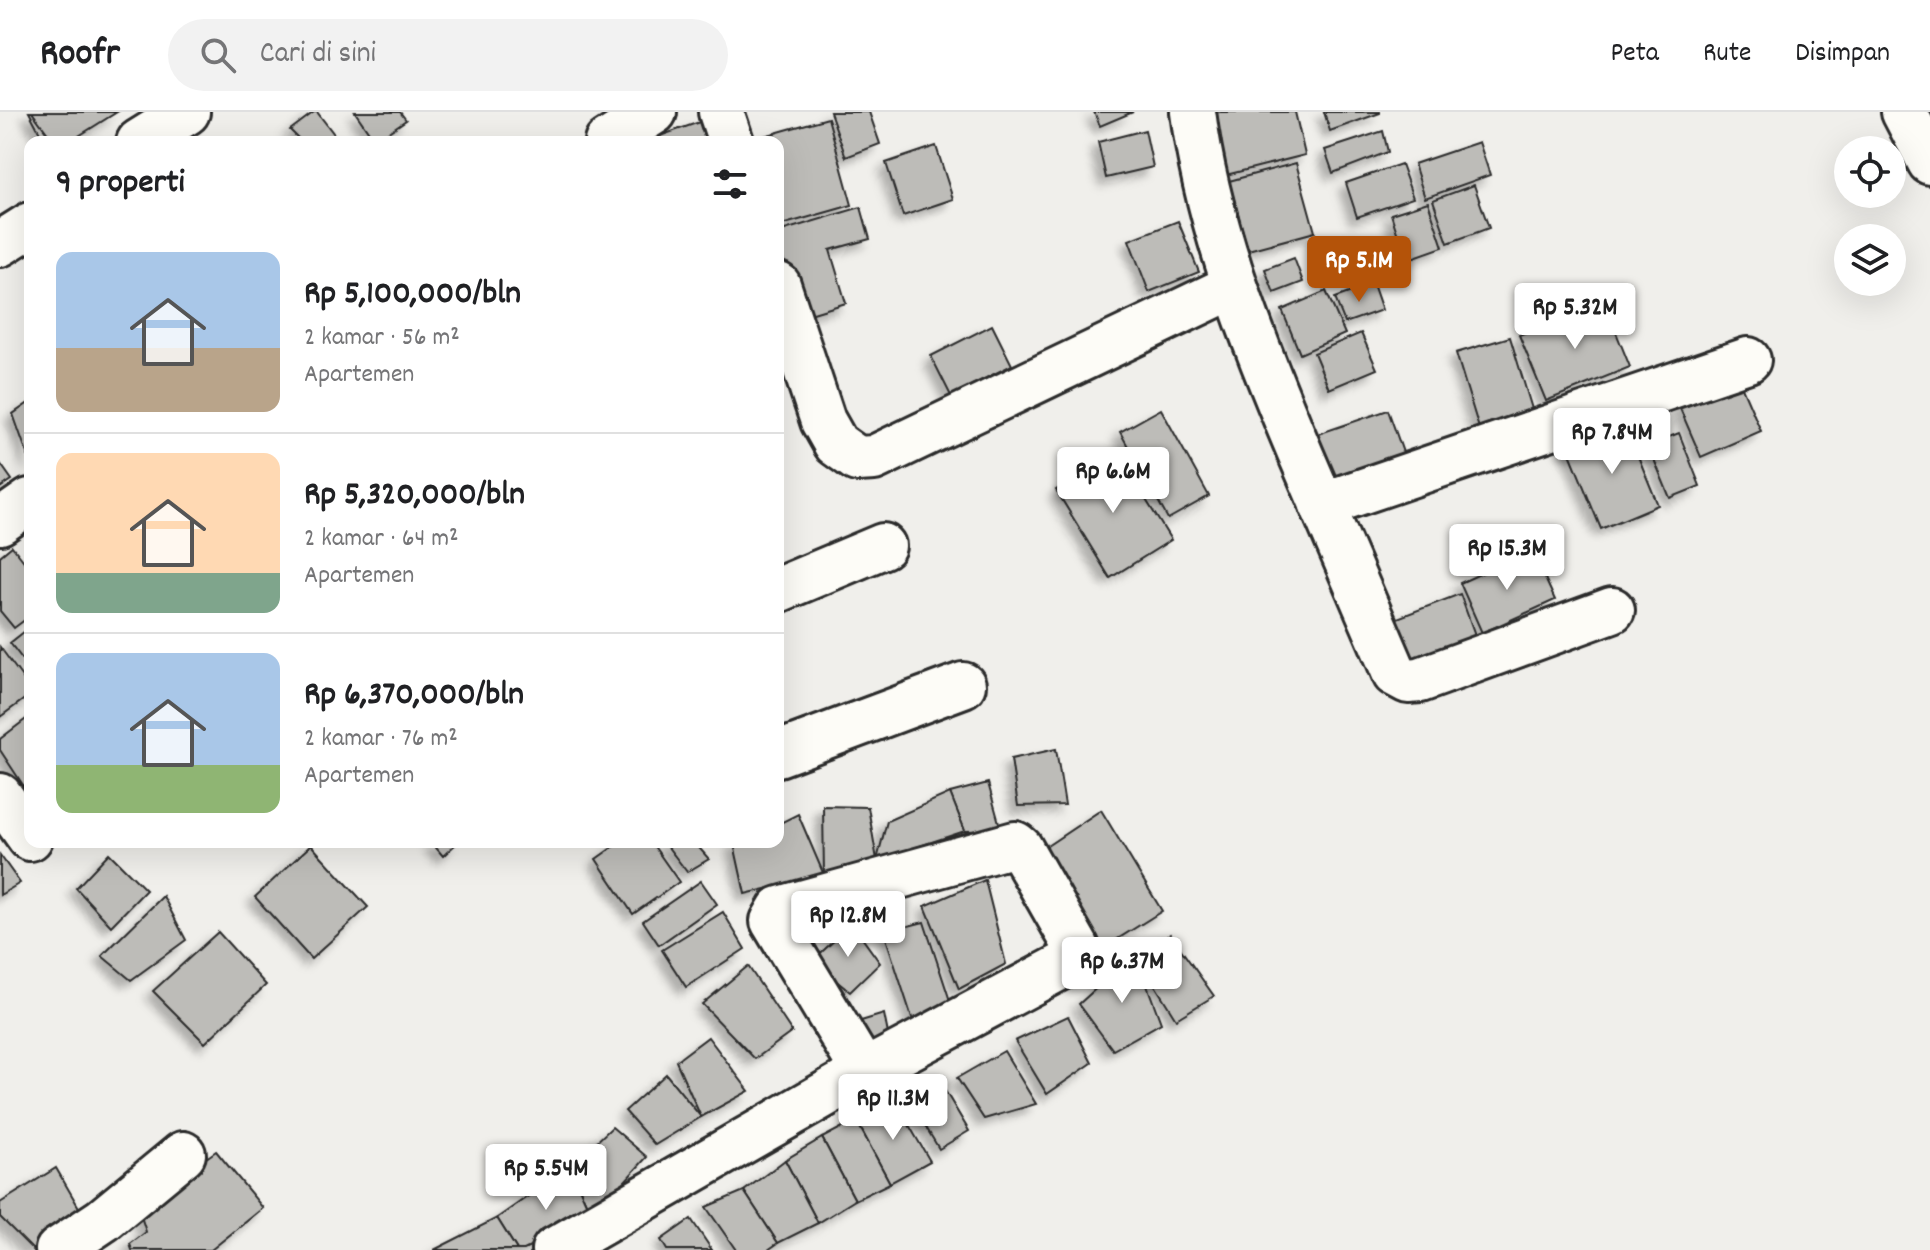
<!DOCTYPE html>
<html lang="id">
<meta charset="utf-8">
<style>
:root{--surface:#fff;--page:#f2f2f2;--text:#202124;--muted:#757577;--line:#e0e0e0;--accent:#b45309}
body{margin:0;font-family:Dekko,sans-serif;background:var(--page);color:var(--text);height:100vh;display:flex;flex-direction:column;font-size:30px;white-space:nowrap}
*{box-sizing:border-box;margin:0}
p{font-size:26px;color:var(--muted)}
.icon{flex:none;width:44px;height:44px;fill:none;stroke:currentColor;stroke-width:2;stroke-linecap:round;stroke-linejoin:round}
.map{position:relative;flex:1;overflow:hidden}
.sheet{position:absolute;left:24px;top:24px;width:760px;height:712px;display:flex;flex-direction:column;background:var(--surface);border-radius:16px;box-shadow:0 8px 32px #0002}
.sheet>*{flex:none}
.controls{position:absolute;left:1834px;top:24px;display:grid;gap:16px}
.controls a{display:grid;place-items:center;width:72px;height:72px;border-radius:50%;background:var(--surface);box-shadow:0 8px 32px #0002;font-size:40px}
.price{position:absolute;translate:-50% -68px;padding:0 18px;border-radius:8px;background:#fff;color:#222;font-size:26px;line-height:52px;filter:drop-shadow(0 2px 4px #0008)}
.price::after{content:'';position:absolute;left:50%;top:48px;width:24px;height:18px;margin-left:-12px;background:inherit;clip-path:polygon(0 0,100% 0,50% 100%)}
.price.selected{background:var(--accent);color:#fff}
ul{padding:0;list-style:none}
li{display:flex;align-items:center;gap:24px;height:200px;padding:0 32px}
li+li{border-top:2px solid var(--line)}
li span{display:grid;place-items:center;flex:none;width:224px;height:160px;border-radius:16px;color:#555}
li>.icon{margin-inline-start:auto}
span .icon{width:96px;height:96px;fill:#fffc;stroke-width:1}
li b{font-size:34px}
h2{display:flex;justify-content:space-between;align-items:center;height:96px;padding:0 32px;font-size:34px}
header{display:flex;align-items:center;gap:48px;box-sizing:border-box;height:112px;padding:0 40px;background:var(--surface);border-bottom:2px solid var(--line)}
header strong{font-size:38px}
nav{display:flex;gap:44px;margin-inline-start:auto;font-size:28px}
.search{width:560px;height:72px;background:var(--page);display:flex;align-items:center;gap:20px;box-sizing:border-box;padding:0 28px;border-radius:44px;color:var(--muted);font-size:30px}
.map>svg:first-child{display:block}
.building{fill:#bdbcb8;stroke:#2b2b2b;stroke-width:2;filter:url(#shadow)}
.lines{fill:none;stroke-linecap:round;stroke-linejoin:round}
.minor-casing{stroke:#2b2b2b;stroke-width:50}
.minor{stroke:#fdfcf7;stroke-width:44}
</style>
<header>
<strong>Roofr</strong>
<div class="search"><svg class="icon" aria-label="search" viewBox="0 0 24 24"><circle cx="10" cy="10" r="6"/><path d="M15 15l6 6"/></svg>Cari di sini</div>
<nav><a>Peta</a><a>Rute</a><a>Disimpan</a></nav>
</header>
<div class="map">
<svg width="1930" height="1138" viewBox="0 0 1930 1138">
<defs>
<filter id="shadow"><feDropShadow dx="-7" dy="7" stdDeviation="4" flood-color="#0004"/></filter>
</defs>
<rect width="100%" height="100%" fill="#f0efeb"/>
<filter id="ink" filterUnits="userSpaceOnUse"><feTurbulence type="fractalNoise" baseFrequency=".0125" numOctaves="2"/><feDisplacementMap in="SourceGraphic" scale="16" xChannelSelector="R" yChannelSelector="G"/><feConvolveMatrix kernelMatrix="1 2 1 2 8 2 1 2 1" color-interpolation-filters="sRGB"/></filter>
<g filter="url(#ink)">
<g class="building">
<path d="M29,0h48l-15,30h-17z"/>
<path d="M32,0h85l-48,30h-15z"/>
<path d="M314,0h3l23,30h-38l-12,-12z"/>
<path d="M355,0h45l6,8 -31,21z"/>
<path d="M830,0h39l11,32 -34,13z"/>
<path d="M1094,0h39l-33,14z"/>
<path d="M1205,0h90l10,43 -83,21z"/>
<path d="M1324,0h56v1l-50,18z"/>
<path d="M828,6l24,87 -74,21v-84l-28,-2z"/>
<path d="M705,8l7,22h-69z"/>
<path d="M1145,18l8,37 -47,11 -8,-36z"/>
<path d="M1383,19l5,21 -55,21 -8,-23z"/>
<path d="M1479,30l11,33 -65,23 -11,-34z"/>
<path d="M936,34l17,53 -50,17 -17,-53z"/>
<path d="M1296,51l19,69 -67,18 -19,-69z"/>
<path d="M1401,52l12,34 -56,19 -11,-34z"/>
<path d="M1474,73l15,43 -41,15 -15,-43z"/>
<path d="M1428,90l15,45 -37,13 -15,-46z"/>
<path d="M861,95l9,32 -40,11 16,53 -46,14 -22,-75v-10z"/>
<path d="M1178,109l21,51 -50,20 -20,-52z"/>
<path d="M1294,146l9,24 -29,11 -9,-24z"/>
<path d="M1373,172l9,26 -37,13 -10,-25z"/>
<path d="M1326,179l19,43 -45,20 -18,-44z"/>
<path d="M1603,188l27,67 -84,34 -27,-66z"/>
<path d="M992,213l20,40 -61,31 -20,-40z"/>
<path d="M1361,221l16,36 -48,20 -15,-36z"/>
<path d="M1510,225l29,95 -54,16 -29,-95z"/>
<path d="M1738,266l23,53 -60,26 -23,-53z"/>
<path d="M30,290v60l-17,-48z"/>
<path d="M1161,297l48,87 -41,23 -48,-87z"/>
<path d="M1388,298l19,54 -79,27 -19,-54z"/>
<path d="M1624,310l34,83 -57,24 -34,-83z"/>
<path d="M1679,321l21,53 -30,12 -22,-53z"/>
<path d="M1117,341l54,87 -61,38 -54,-88z"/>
<path d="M0,351l12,17 -12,8z"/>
<path d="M12,434l18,23v47l-16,12 -14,-17v-55z"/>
<path d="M1532,438l23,50 -73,33 -22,-50z"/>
<path d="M1460,482l19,52 -68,26 -19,-52z"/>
<path d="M30,515v42l-20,-26z"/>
<path d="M0,535l30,41v7l-30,22z"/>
<path d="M30,604v72l-3,3 -27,-41v-11z"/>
<path d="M1056,637l9,56 -47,1 -7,-47z"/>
<path d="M988,671l13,47 -36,1 -15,-38z"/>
<path d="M950,681l15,38 -88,29 10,-39z"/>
<path d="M823,694l45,1 9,53 -53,15z"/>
<path d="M1101,698l61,101 -70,44 -60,-99z"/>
<path d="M798,702l26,61 -79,19 -11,-50 5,-2h39v-18z"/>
<path d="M431,730h27l-15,14z"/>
<path d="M620,730h31l28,40 -46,32 -37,-55z"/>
<path d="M664,730h30l15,17 -22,13z"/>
<path d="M311,733l57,62 -57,52 -56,-62z"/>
<path d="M109,741l37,37 -35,36 -35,-38z"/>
<path d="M0,743l20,28 -20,12z"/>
<path d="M985,768l21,84 -47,25 -34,-83z"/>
<path d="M701,769l16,23 -58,41 -16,-24z"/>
<path d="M163,784l23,44 -55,40 -29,-24z"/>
<path d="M723,800l22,37 -59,38 -24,-37z"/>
<path d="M924,810l29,88 -39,14 -30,-92z"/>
<path d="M852,812l28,39 -30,29 -38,-31z"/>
<path d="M218,820l48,53 -61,58 -52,-52z"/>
<path d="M1170,822l44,62 -38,23 -41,-66z"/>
<path d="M1135,841l26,70 -48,27 -34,-46z"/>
<path d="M748,854l44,66 -37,27 -53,-55z"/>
<path d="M884,902l5,25 -23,6 -5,-24z"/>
<path d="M1068,904l24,47 -45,31 -32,-53z"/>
<path d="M708,925l41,54 -48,26 -25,-56z"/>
<path d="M1004,939l32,53 -52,15 -27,-41z"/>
<path d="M666,962l35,43 -46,28 -30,-34z"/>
<path d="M938,967l31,52 -30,18 -31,-52z"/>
<path d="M895,989l35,60 -40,22 -34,-63z"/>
<path d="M856,1008l34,63 -35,17 -33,-62z"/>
<path d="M612,1015l35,30 -55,60 -22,-50z"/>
<path d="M822,1026l33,62 -37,23 -33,-63z"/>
<path d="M216,1039l47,57 -52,42h-79l-2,-6 16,-12 -8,-25z"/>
<path d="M785,1048l33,63 -40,20 -34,-52z"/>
<path d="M570,1055l22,50 -68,33h-7l-20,-32z"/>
<path d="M56,1056l25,43 -48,39 -33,-33v-14z"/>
<path d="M744,1079l34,52 -10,7h-32l-30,-43z"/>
<path d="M497,1106l20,32h-83z"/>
<path d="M691,1107l21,31h-45l-6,-10z"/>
</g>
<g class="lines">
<defs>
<g id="minor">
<path d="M721,0l10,30"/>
<path d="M1193,0c15,117 62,234 108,343 31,73 62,146 94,219l13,7 12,-1 192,-70"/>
<path d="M1904,0l26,50"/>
<path d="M139,30l48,-30"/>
<path d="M607,30l47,-30"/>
<path d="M0,132l30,-19"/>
<path d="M778,173l45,136 13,23 21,15 17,-1 360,-172"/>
<path d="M1322,393l426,-145"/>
<path d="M0,410l30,-21"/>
<path d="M778,478l105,-44"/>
<path d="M778,642l185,-69"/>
<path d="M0,684l30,42"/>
<path d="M58,1138l45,-30 80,-66"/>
<path d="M554,1138l310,-178 -91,-151 7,-12 235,-65 5,4 57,100 -3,12 -210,112"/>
</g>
</defs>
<use href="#minor" class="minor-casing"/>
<use href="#minor" class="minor"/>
</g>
</g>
</svg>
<div class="controls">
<a><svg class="icon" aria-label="locate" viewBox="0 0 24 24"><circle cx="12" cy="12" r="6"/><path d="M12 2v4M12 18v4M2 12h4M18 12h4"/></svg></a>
<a><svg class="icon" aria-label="layers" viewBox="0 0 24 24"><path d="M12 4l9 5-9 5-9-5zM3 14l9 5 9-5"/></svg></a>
</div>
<b class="price selected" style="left:1359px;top:192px">Rp 5.1M</b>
<b class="price" style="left:1575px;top:239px">Rp 5.32M</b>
<b class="price" style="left:1612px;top:364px">Rp 7.84M</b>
<b class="price" style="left:1113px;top:403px">Rp 6.6M</b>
<b class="price" style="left:1507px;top:480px">Rp 15.3M</b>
<b class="price" style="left:848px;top:847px">Rp 12.8M</b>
<b class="price" style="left:1122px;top:893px">Rp 6.37M</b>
<b class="price" style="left:893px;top:1030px">Rp 11.3M</b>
<b class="price" style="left:546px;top:1100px">Rp 5.54M</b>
<section class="sheet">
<h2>9 properti<svg class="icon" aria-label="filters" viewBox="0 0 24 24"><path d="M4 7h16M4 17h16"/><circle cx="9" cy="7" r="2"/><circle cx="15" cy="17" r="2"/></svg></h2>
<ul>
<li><span style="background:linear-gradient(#a9c7e8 60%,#b9a48a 0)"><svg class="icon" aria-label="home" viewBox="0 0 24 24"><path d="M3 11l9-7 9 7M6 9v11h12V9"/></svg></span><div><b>Rp 5,100,000/bln</b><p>2 kamar · 56 m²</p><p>Apartemen</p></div></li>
<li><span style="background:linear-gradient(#ffd9b3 75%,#7fa58c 0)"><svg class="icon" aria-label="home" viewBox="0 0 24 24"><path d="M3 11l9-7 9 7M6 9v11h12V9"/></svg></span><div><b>Rp 5,320,000/bln</b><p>2 kamar · 64 m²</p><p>Apartemen</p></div></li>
<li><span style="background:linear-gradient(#a9c7e8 70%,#8fb573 0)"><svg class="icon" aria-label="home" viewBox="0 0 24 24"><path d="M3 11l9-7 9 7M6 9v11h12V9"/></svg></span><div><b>Rp 6,370,000/bln</b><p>2 kamar · 76 m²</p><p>Apartemen</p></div></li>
</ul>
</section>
</div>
